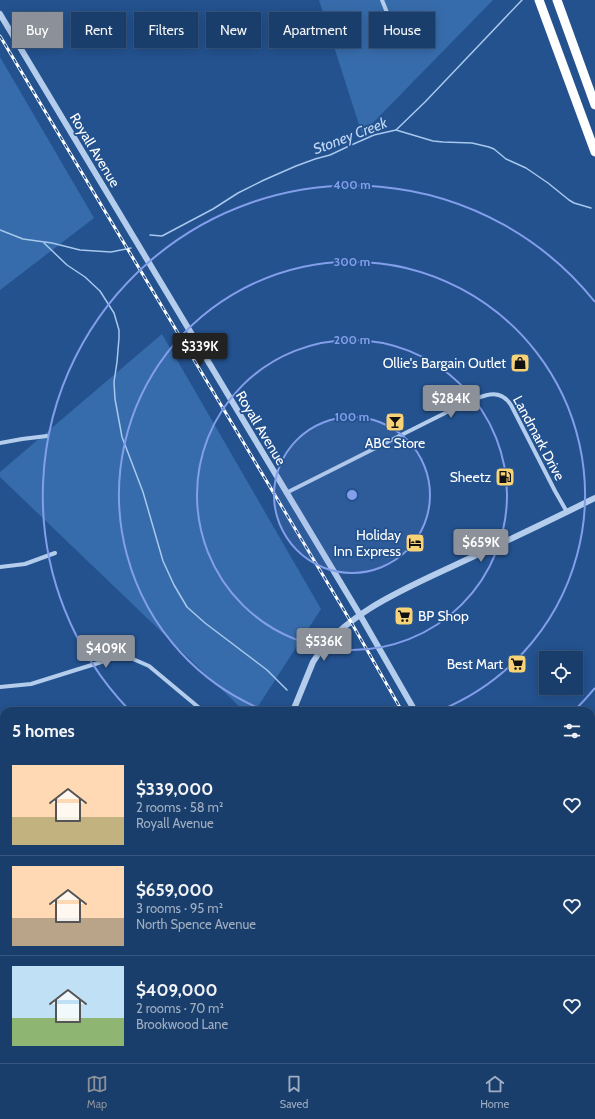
<!DOCTYPE html>
<meta charset="utf-8">
<style>
:root{--surface:#1a3e6b;--page:#234571;--text:#f1f3f6;--muted:#9faec1;--line:#38577e;--accent:#8c9099}
body{margin:0;font-family:Cabin,sans-serif;background:var(--page);color:var(--text);height:100vh;display:flex;flex-direction:column;font-size:15px;white-space:nowrap}
*{box-sizing:border-box;margin:0}
p{font-size:13px;color:var(--muted)}
.icon{flex:none;width:22px;height:22px;fill:none;stroke:currentColor;stroke-width:2;stroke-linecap:round;stroke-linejoin:round}
.map{position:relative;flex:1;overflow:hidden}
.sheet{position:absolute;left:0px;top:707px;width:595px;height:356px;display:flex;flex-direction:column;background:var(--surface);border-radius:12px 12px 0 0;box-shadow:0 2px 10px #0003,0 0 0 1px var(--line)}
.sheet>*{flex:none}
.guide{position:absolute;left:12px;top:12px;width:571px;height:36px;display:flex;gap:8px}
.fabs{position:absolute;left:539px;top:651px;display:grid;gap:8px}
.fabs a{display:grid;place-items:center;width:44px;height:44px;border-radius:0px;background:var(--surface);box-shadow:0 2px 10px #0003,0 0 0 1px var(--line);font-size:20px}
.price{position:absolute;translate:-50% -34px;padding:0 9px;border-radius:4px;background:var(--accent);color:#fff;font-size:13px;line-height:26px;filter:drop-shadow(0 1px 2px #0008)}
.price::after{content:'';position:absolute;left:50%;top:24px;width:12px;height:9px;margin-left:-6px;background:inherit;clip-path:polygon(0 0,100% 0,50% 100%)}
.price.on{background:#222;color:#fff}
ul{padding:0;list-style:none}
li{display:flex;align-items:center;gap:12px;height:100px;padding:0 12px}
li+li{border-top:1px solid var(--line)}
li span{display:grid;place-items:center;flex:none;width:112px;height:80px;border-radius:0px;color:#555}
li>.icon{margin-inline-start:auto}
span .icon{width:48px;height:48px;fill:#fffc;stroke-width:1}
li b{font-size:17px}
h2{display:flex;justify-content:space-between;align-items:center;height:48px;padding:0 12px;font-size:17px}
.pill{padding:0 14px;border-radius:0px;background:var(--surface);box-shadow:0 2px 10px #0003,0 0 0 1px var(--line);font-size:14px;line-height:36px}
.pill.on{background:var(--accent);color:#fff}
.tabs{display:flex;justify-content:space-around;align-items:center;height:56px;border-top:1px solid var(--line);background:var(--surface);font-size:11px;color:var(--muted)}
.tabs a{display:grid;justify-items:center;gap:2px}
.tabs .on{color:var(--accent)}
.map>svg:first-child{display:block}
.green{fill:#376cac}
.lines{fill:none;stroke-linecap:round;stroke-linejoin:round}
.stream{stroke:#a8c8ed;stroke-width:1.5}
.minor{stroke:#b4cdec;stroke-width:4}
.tertiary{stroke:#b4cdec;stroke-width:6}
.motorway{stroke:#fff;stroke-width:9}
.rail-casing{stroke:#fff;stroke-width:3}
.rail{stroke:#23528f;stroke-width:1.5;stroke-dasharray:4.5;stroke-linecap:butt}
.ring{fill:none;stroke:#839eea;stroke-width:2}
.labels{text-anchor:middle;stroke-width:3.5;stroke-linejoin:round;paint-order:stroke}
.street-label{font-size:14px;fill:#fff;stroke:#23528f}
.poi-label{font-size:14px;fill:#fff;stroke:#23528f;text-anchor:end}
.water-label{font-size:15px;font-style:italic;fill:#c0d7f3;stroke:#23528f}
.centre{fill:#839eea;stroke:#23528f;stroke-width:2}
.ring-label{font-size:12px;text-anchor:middle;font-weight:bold;fill:#839eea;stroke:#23528f;stroke-width:3.5;stroke-linejoin:round;paint-order:stroke}
</style>
<div class="map">
<svg width="595" height="1063" viewBox="0 0 595 1063">
<rect width="100%" height="100%" fill="#23528f"/>
<g class="green">
<path d="M319,0h174l-131,134z"/>
<path d="M0,57l94,161 -94,72z"/>
<path d="M162,334l159,275 -66,102h-11l-244,-234v-5z"/>
<path d="M388,1059h178l2,4h-182l2,-3z"/>
</g>
<g class="lines">
<g class="stream">
<path d="M396,130l37,11 10,1 29,1 17,4 5,2 12,10 20,9 22,15 21,17 5,3 17,5"/>
<path d="M0,230l23,9 29,4 28,7 31,2 20,-4"/>
<path d="M150,235l12,1 51,-27 25,-16 26,-13 32,-14 19,-7 15,-4 19,-9 25,-11 22,-5 29,-28 97,-102"/>
<path d="M44,243l23,22 18,12 15,14 14,22 5,17v8l-2,24 -3,20 1,17 7,38 21,55 20,69 11,24 13,22 18,16 62,47 20,20"/>
<path d="M398,1059l2,4"/>
</g>
<g class="minor">
<path d="M382,0l6,15"/>
<path d="M0,443l22,-4 25,-3"/>
<path d="M286,493l181,-91c17,-6 32,-15 44,3l44,86 12,21"/>
<path d="M0,567l25,-3 30,-11"/>
<path d="M0,687l31,-3 83,-26 19,1 16,7 54,45"/>
<path d="M0,820h4"/>
<path d="M591,843l4,-2"/>
<path d="M0,853l2,16 2,10"/>
<path d="M591,863l4,11"/>
<path d="M0,942l4,-3"/>
<path d="M69,1059v4"/>
</g>
<g class="tertiary">
<path d="M0,14l360,601 55,96"/>
<path d="M293,711l20,-49c31,-51 103,-78 155,-103 43,-20 85,-40 127,-61"/>
<path d="M0,1045h4"/>
<path d="M591,1055l3,8"/>
</g>
<g class="motorway">
<path d="M539,0l56,152"/>
<path d="M557,0l38,105"/>
</g>
<defs>
<g id="rail">
<path d="M0,36l351,586 51,89"/>
<path d="M582,1059l1,4"/>
</g>
</defs>
<use href="#rail" class="rail-casing"/>
<use href="#rail" class="rail"/>
</g>
<circle cx="352" cy="495" r="78" fill="#839eea" fill-opacity=".12"/>
<g class="ring">
<circle cx="352" cy="495" r="78"/>
<circle cx="352" cy="495" r="155"/>
<path d="M263 710A233 233 0 1 1 441 710"/>
<path d="M595 688A310 310 0 0 1 575 710M129 710A310 310 0 1 1 595 302"/>
</g>
<defs>
<symbol id="shop-square" viewBox="-11 -11 22 22"><rect x="-9" y="-9" width="18" height="18" rx="4" fill="#f7d277" stroke="#23528f"/><path d="M-5-2.5h2.3a2.7 3.5 0 0 1 5.4 0H5L5.5 6h-11ZM-1.5-2.5h3a1.5 2.3 0 0 0-3 0Z" fill="#111"/></symbol>
<symbol id="bar-square" viewBox="-11 -11 22 22"><rect x="-9" y="-9" width="18" height="18" rx="4" fill="#f7d277" stroke="#23528f"/><path d="M-6-5H6L.8 .8V4.5H3.5V6h-7V4.5H-.8V.8Z" fill="#111"/></symbol>
<symbol id="fuel-square" viewBox="-11 -11 22 22"><rect x="-9" y="-9" width="18" height="18" rx="4" fill="#f7d277" stroke="#23528f"/><path d="M-5.5-6h7V0h2V4h1.3V-2.5L3-4.5l.8-.8L6-3V5H2.5V1h-1V6h-7ZM-4.2-4.7v3.2H.2V-4.7Z" fill="#111"/></symbol>
<symbol id="hotel-square" viewBox="-11 -11 22 22"><rect x="-9" y="-9" width="18" height="18" rx="4" fill="#f7d277" stroke="#23528f"/><path d="M-6-4.5h1.5V1H6V5H4.5V3h-9V5H-6ZM-4 0a1.8 1.8 0 1 1 3.6 0ZM.5 0V-2.5h3Q6-2.5 6 0Z" fill="#111"/></symbol>
<symbol id="supermarket-square" viewBox="-11 -11 22 22"><rect x="-9" y="-9" width="18" height="18" rx="4" fill="#f7d277" stroke="#23528f"/><path d="M-6-5.5h2.5l.6 2H6L4.5 2H-2.5L-4.4-4H-6ZM-1.5 3.2a1.3 1.3 0 1 0 .1 0ZM3 3.2a1.3 1.3 0 1 0 .1 0Z" fill="#111"/></symbol>
</defs>
<g fill-rule="evenodd">
<use href="#shop-square" x="509" y="352" width="22" height="22"/>
<use href="#bar-square" x="384" y="411" width="22" height="22"/>
<use href="#fuel-square" x="494" y="466" width="22" height="22"/>
<use href="#hotel-square" x="404" y="532" width="22" height="22"/>
<use href="#supermarket-square" x="393" y="605" width="22" height="22"/>
<use href="#supermarket-square" x="506" y="653" width="22" height="22"/>
</g>
<g class="labels">
<g class="street-label">
<text transform="translate(95 150) rotate(59)" y="5">Royall Avenue</text>
<text transform="translate(261 428) rotate(59)" y="5">Royall Avenue</text>
<text transform="translate(539 438) rotate(62)" y="5">Landmark Drive</text>
</g>
<g class="poi-label">
<text x="506" y="368">Ollie's Bargain Outlet</text>
<text x="395" y="448" text-anchor="middle">ABC Store</text>
<text x="491" y="482">Sheetz</text>
<text x="401" y="540">Holiday<tspan x="401" dy="16">Inn Express</tspan></text>
<text x="418" y="621" text-anchor="start">BP Shop</text>
<text x="503" y="669">Best Mart</text>
</g>
<g class="water-label">
<text transform="translate(350 136) rotate(-21)" y="5">Stoney Creek</text>
</g>
</g>
<circle cx="352" cy="495" r="6" class="centre"/>
<g class="ring-label">
<text x="352" y="189">400 m</text>
<text x="352" y="266">300 m</text>
<text x="352" y="344">200 m</text>
<text x="352" y="421">100 m</text>
</g>
</svg>
<div class="fabs">
<a><svg class="icon" aria-label="locate" viewBox="0 0 24 24"><circle cx="12" cy="12" r="6"/><path d="M12 2v4M12 18v4M2 12h4M18 12h4"/></svg></a>
</div>
<b class="price on" style="left:200px;top:367px">$339K</b>
<b class="price" style="left:451px;top:419px">$284K</b>
<b class="price" style="left:481px;top:563px">$659K</b>
<b class="price" style="left:324px;top:662px">$536K</b>
<b class="price" style="left:106px;top:669px">$409K</b>
<div class="guide">
<a class="pill on">Buy</a>
<a class="pill">Rent</a>
<a class="pill">Filters</a>
<a class="pill">New</a>
<a class="pill">Apartment</a>
<a class="pill">House</a>
</div>
<section class="sheet">
<h2>5 homes<svg class="icon" aria-label="filters" viewBox="0 0 24 24"><path d="M4 7h16M4 17h16"/><circle cx="9" cy="7" r="2"/><circle cx="15" cy="17" r="2"/></svg></h2>
<ul>
<li><span style="background:linear-gradient(#ffd9b3 65%,#c2b280 0)"><svg class="icon" aria-label="home" viewBox="0 0 24 24"><path d="M3 11l9-7 9 7M6 9v11h12V9"/></svg></span><div><b>$339,000</b><p>2 rooms · 58 m²</p><p>Royall Avenue</p></div><svg class="icon" aria-label="heart" viewBox="0 0 24 24"><path d="M12 20l-8-8c-3-5 5-10 8-4 3-6 11-1 8 4z"/></svg></li>
<li><span style="background:linear-gradient(#ffd9b3 65%,#b9a48a 0)"><svg class="icon" aria-label="home" viewBox="0 0 24 24"><path d="M3 11l9-7 9 7M6 9v11h12V9"/></svg></span><div><b>$659,000</b><p>3 rooms · 95 m²</p><p>North Spence Avenue</p></div><svg class="icon" aria-label="heart" viewBox="0 0 24 24"><path d="M12 20l-8-8c-3-5 5-10 8-4 3-6 11-1 8 4z"/></svg></li>
<li><span style="background:linear-gradient(#bfe0f5 65%,#8fb573 0)"><svg class="icon" aria-label="home" viewBox="0 0 24 24"><path d="M3 11l9-7 9 7M6 9v11h12V9"/></svg></span><div><b>$409,000</b><p>2 rooms · 70 m²</p><p>Brookwood Lane</p></div><svg class="icon" aria-label="heart" viewBox="0 0 24 24"><path d="M12 20l-8-8c-3-5 5-10 8-4 3-6 11-1 8 4z"/></svg></li>
</ul>
</section>
</div>
<nav class="tabs">
<a class="on"><svg class="icon" aria-label="map" viewBox="0 0 24 24"><path d="M3 6l6-2 6 2 6-2v14l-6 2-6-2-6 2zM9 4v14M15 6v14"/></svg>Map</a>
<a><svg class="icon" aria-label="saved" viewBox="0 0 24 24"><path d="M7 4h10v16l-5-4-5 4z"/></svg>Saved</a>
<a><svg class="icon" aria-label="home" viewBox="0 0 24 24"><path d="M3 11l9-7 9 7M6 9v11h12V9"/></svg>Home</a>
</nav>
